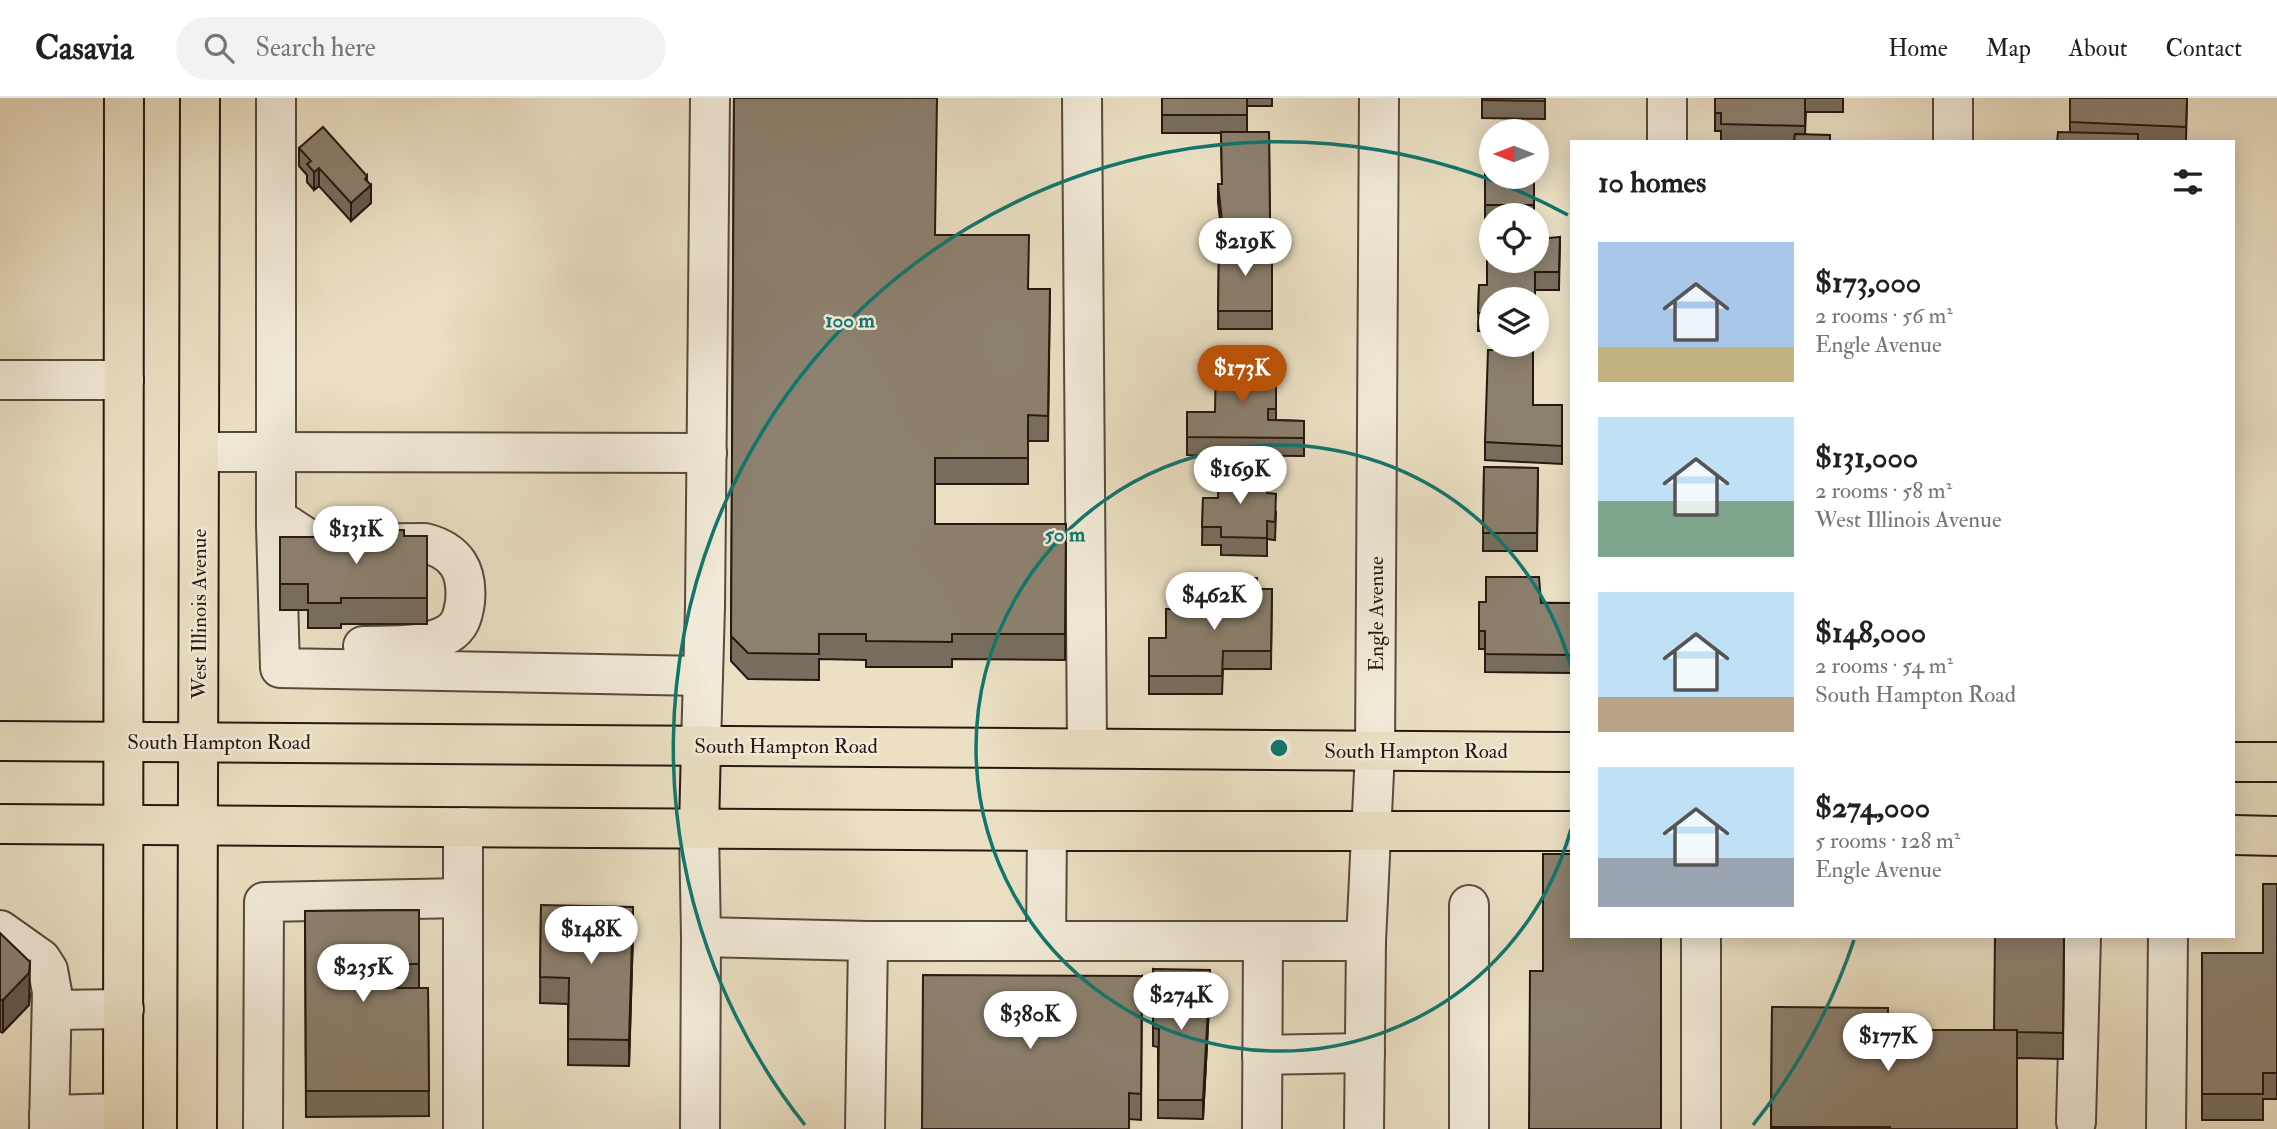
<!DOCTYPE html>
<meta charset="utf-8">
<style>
:root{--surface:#fff;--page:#f2f2f2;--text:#202124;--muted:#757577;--line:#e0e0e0;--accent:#b45309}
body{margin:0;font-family:"IM FELL Double Pica",serif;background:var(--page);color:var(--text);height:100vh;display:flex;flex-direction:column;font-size:26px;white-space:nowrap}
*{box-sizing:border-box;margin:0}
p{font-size:23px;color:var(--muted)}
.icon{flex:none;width:38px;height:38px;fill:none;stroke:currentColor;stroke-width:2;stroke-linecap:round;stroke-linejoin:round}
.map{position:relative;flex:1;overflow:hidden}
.details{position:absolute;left:1570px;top:42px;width:665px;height:798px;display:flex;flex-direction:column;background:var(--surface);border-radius:0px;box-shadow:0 4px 18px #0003}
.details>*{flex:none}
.needle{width:46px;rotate:270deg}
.controls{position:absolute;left:1479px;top:21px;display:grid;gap:14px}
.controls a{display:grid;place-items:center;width:70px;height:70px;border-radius:50%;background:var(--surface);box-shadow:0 4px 18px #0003;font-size:35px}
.price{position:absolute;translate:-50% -60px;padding:0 16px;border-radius:24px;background:#fff;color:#222;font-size:23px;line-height:46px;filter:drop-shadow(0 2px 4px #0008)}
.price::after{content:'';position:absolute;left:50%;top:42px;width:21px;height:16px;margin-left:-10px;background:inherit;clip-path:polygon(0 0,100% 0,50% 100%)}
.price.current{background:var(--accent);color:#fff}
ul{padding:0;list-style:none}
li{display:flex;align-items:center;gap:21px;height:175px;padding:0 28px}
li span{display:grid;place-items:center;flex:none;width:196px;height:140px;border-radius:0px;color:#555}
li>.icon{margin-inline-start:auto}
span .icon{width:84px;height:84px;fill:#fffc;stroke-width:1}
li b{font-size:30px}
h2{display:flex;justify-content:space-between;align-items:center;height:84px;padding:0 28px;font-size:30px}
header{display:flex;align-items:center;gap:42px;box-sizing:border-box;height:98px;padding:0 35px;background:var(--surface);border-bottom:2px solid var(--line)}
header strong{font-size:33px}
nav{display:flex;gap:38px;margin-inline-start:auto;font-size:24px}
.search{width:490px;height:63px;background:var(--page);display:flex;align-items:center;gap:18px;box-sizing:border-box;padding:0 24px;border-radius:38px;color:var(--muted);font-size:26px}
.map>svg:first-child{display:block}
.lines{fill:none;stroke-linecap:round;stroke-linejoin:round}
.minor-casing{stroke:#574a3d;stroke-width:42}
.major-casing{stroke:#261810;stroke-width:42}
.minor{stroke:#f2ebd9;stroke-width:38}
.major{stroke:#ebe0c4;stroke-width:38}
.wall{fill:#786e5f;stroke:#261810;stroke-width:2}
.shaded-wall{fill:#625a4d;stroke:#261810;stroke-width:2}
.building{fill:#8c806e;stroke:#261810;stroke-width:2}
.ring{fill:none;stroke:#0f766e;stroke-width:3.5}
.labels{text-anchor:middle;stroke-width:5;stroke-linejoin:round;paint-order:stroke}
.street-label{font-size:21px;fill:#261810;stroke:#f2ebd9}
.centre{fill:#0f766e;stroke:#f2ebd9;stroke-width:3.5}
.ring-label{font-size:21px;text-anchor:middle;font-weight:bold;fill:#0f766e;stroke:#f2ebd9;stroke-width:5;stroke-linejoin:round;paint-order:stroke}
</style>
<header>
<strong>Casavia</strong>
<div class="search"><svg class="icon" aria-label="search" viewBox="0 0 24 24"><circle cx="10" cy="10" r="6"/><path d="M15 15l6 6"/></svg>Search here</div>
<nav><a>Home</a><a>Map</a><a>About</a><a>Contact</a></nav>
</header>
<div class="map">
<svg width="2277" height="1031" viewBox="0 0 2277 1031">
<rect width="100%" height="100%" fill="#ebe0c4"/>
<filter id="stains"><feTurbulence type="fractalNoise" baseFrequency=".00286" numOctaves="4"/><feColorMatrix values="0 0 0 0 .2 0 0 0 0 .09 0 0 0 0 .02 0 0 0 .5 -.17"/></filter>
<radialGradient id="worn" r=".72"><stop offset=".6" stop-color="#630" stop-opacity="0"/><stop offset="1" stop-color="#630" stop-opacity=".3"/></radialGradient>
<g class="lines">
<defs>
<g id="minor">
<path d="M276,0v427l4,143 423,8"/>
<path d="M1082,0l5,650"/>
<path d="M1953,0v44"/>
<path d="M1667,44v-44"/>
<path d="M0,282h124"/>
<path d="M200,354l507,1"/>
<path d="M287,427l29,19 109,-1c31,8 43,27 40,59 -2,14 -5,25 -17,32 -25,14 -57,11 -85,12"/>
<path d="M701,647l4,-138 5,-509"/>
<path d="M463,729v302"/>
<path d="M699,731l2,108 167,4"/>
<path d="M0,832l41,29 7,11 4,22 -3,137"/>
<path d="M1701,838v193"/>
<path d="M1046,843l1,-110"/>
<path d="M52,912l72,-1"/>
<path d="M1262,957l103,-2"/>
<path d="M49,1017l74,-2"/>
<path d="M2076,1024l5,-186"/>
<path d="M263,1031l1,-227 199,-4"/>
<path d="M700,1031l1,-192"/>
<path d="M865,1031l3,-188h395"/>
<path d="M1262,1031l1,-188h103"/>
<path d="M1364,1031l2,-188 9,-190 4,-653"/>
<path d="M1469,1031v-224"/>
<path d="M2166,1031l2,-193"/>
</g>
<g id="major">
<path d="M0,643l1572,11"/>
<path d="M2233,664h44"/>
<path d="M0,726l1047,7h525"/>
<path d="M699,731l2,-84"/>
<path d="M2233,737l44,1"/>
<path d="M123,1031l1,-1031"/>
<path d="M197,1031l3,-1031"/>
</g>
</defs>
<use href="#minor" class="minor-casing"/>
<use href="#major" class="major-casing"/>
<use href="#minor" class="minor"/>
<use href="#major" class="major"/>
</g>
<g class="wall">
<path d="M734,0l202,137 93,54h21l-2,152h-20v43h-93v40h131l-1,136 -113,-1v8h-86v-7l-47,-1v21l-71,-1 -17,-18z"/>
<path d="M1162,0h110v8h-25v26h22l1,106 -48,1 -4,-37v-18h4l-1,-51h-59z"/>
<path d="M1482,0h63v21l-63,-1z"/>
<path d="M1715,0h128v14h-37l-1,22 25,8h-109v-11h-6z"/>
<path d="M2070,0h117l-1,44h-129l13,-10z"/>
<path d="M1485,45l49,34v38h-43v8h-6z"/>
<path d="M299,50l68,32 4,23 -20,18 -32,-35 -5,4 -7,-8v-7l-8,-9z"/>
<path d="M1560,139l-1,53h-24l-44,9v32h-13l1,-46h8l4,-24z"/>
<path d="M1219,147l53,1v83h-54z"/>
<path d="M1267,287h9v35l28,1v35l-117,-1v-43h28z"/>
<path d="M1533,307h29v59l-77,-4v-18z"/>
<path d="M1484,369l54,1 -1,83h-54z"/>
<path d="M1249,379l19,16 8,19 -1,28 -8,-1v17l-46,-1v-10h-19l1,-47h15z"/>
<path d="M404,438h23v88h-86v4h-33v-18h-28v-73l85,2z"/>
<path d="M1257,491h15l-1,80h-48l-1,25h-73v-56h17z"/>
<path d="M1479,504l93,1v70l-87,-1v-23h-6z"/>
<path d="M2277,786v215h-14v21h-61v-167h61z"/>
<path d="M541,807l92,28 -4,133 -61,-1v-61l-28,-1z"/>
<path d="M419,812v78h9l1,128 -123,1 -1,-206z"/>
<path d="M0,835l30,61 -1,11 -26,27h-3z"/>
<path d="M2064,838l-1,123 -46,-1v71h-246l1,-122 116,23h106z"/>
<path d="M1153,871l57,19 -7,131 -45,-1v-71l-5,-1z"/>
<path d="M1142,878l-1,144 -12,-1 -207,10z"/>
</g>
<g class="shaded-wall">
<path d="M319,70v18l-5,4v-18z"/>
<path d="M367,78v13l4,-4v18l-20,18v-18z"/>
<path d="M633,809v26l-4,133v-26z"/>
<path d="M30,864l-1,43 -26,27v-32z"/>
<path d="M1210,872v18l-7,131v-19z"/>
</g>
<g class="building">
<path d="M734,0h203l-2,137h94l-1,54h22l-2,127 -20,-1v43h-93v66h131l-1,110h-113v8l-86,-1v-7h-47v20l-71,-1 -17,-17z"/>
<rect x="1162" y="0" width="85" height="17"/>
<path d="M1482,0h63v3l-63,-1z"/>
<path d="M1715,0h90v28l-84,-2v-11h-6z"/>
<path d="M2070,0h117l-1,29 -116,-5z"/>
<path d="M1499,28l25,1v4h-25z"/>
<path d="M323,29l44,49 -2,3 6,6 -20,18 -32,-35 -5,4 -7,-8 4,-3 -12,-13z"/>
<path d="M1221,34h48l1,88 -48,1 -4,-37h4z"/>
<path d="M2058,34l80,2v8h-81z"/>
<path d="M1795,36l35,1v7h-36z"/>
<path d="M1485,45h6v34h43v28h-49z"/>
<path d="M1560,139l-1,35h-24v27h-44v14h-13l1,-28h8v-32h4v8h45v-22z"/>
<path d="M1219,147l53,1v65h-54z"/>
<path d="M1488,252h45v55h29v41l-77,-4z"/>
<path d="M1216,261l52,1 -1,25h9v24h-8v11l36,1v17l-117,-1v-25h28z"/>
<path d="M1484,369l54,1 -1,65h-54z"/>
<path d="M1219,371h30v8h19l-1,16 9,1 -1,28 -8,-1v17l-46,-1v-10h-19l1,-29h15z"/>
<path d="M390,432h14v6h23v62h-86v5h-33v-19h-28v-47h60v-5h24l1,7 25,-1z"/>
<path d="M1486,479h53l2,26h31v52l-87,-1v-23h-6v-29h7z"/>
<path d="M1220,480h37l-1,11h16l-1,62h-48l-1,25h-73v-38h17v-29h54z"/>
<path d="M1543,756h29v82h89v193h-132l1,-158h13z"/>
<path d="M2263,786h14v189h-14v21h-61v-141h61z"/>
<path d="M541,807l92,2 -4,133 -61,-1 1,-61 -29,-1z"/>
<path d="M419,812v54h-50v24h59l1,103h-123l-1,-180z"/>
<path d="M0,835l30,29 -1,11 -26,27h-3z"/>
<path d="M1995,838h69l-1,97 -46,-1v-2h-23z"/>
<path d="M1153,871l57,1 -7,130h-45l1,-71 -6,-1z"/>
<path d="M923,877l219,1 -1,118 -12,-1v36h-207z"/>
<path d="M1772,909l116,1v22h129v99h-127v-2h-119z"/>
</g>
<g class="ring">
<path d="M1571 731A303 303 0 1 1 1571 569"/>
<path d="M1854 842A606 606 0 0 1 1753 1027M805 1027A606 606 0 0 1 1568 117"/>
</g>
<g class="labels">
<g class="street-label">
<text transform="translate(199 516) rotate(-90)" y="7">West Illinois Avenue</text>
<text transform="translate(1376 516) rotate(-90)" y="7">Engle Avenue</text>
<text x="219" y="651">South Hampton Road</text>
<text x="786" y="655">South Hampton Road</text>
<text x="1416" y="660">South Hampton Road</text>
</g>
</g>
<circle cx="1279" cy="650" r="10" class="centre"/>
<g class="ring-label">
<text x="850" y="229">100 m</text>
<text x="1065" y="443">50 m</text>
</g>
<rect width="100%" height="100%" filter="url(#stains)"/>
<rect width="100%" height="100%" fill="url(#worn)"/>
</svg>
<div class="controls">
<a><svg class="needle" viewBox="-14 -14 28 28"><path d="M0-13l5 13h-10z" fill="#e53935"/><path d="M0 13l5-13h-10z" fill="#757577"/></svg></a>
<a><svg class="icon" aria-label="locate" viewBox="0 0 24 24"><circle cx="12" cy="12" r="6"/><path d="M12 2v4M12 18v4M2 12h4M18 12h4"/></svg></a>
<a><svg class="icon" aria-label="layers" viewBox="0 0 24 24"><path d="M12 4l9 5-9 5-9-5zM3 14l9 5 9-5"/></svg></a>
</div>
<b class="price" style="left:1245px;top:180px">$219K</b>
<b class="price current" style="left:1242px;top:307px">$173K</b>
<b class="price" style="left:1240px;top:408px">$169K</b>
<b class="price" style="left:356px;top:468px">$131K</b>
<b class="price" style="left:1214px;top:534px">$462K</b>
<b class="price" style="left:591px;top:868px">$148K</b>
<b class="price" style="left:363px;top:906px">$235K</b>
<b class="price" style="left:1181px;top:934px">$274K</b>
<b class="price" style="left:1030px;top:953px">$380K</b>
<b class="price" style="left:1888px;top:975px">$177K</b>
<section class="details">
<h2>10 homes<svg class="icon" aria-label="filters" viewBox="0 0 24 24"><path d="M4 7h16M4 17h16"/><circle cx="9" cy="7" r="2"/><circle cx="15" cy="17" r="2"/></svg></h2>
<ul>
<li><span style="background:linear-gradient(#a9c7e8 75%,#c2b280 0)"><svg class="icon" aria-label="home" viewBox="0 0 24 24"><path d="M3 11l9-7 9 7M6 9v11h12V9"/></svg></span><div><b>$173,000</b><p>2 rooms · 56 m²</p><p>Engle Avenue</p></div></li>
<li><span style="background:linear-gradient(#bfe0f5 60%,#7fa58c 0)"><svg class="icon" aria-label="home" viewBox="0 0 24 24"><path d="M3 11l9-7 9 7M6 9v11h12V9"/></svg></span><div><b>$131,000</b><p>2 rooms · 58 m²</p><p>West Illinois Avenue</p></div></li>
<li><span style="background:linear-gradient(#bfe0f5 75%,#b9a48a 0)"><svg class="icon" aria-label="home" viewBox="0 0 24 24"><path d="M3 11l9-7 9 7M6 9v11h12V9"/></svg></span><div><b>$148,000</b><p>2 rooms · 54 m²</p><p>South Hampton Road</p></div></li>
<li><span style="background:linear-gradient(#bfe0f5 65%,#9aa5b1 0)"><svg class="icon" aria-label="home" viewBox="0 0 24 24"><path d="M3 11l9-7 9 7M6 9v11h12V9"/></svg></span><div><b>$274,000</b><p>5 rooms · 128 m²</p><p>Engle Avenue</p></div></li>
</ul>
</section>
</div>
